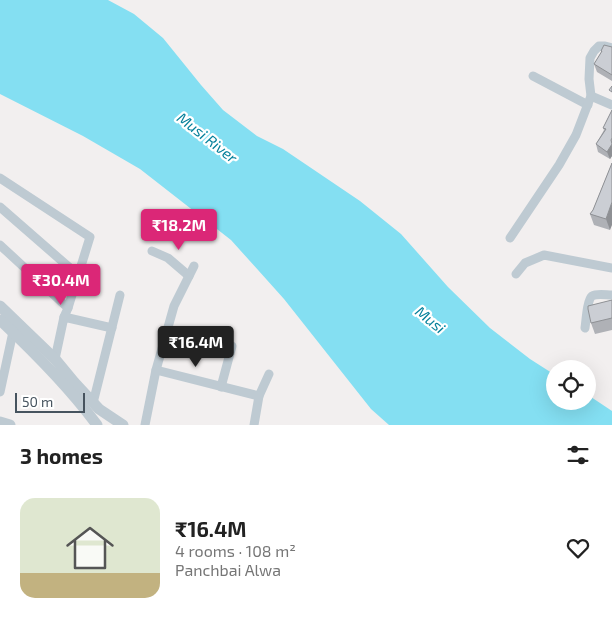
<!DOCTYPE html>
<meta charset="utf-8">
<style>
:root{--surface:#fff;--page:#f6f6f6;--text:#222;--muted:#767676;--accent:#db2777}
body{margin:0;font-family:"Exo 2",sans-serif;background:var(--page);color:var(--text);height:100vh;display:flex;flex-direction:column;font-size:19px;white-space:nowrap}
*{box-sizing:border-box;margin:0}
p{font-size:16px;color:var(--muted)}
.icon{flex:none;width:28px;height:28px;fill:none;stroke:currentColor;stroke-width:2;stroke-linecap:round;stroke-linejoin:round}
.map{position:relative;height:425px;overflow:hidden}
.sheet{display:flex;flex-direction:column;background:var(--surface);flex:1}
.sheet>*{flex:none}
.controls{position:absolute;left:546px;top:360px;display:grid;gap:10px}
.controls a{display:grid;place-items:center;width:50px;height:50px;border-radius:50%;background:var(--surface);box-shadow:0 5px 20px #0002;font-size:25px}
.scale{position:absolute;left:15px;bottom:12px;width:70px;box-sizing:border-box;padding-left:5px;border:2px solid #46535e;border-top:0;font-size:14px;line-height:18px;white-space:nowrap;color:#46535e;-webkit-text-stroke:4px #fff;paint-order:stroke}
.price{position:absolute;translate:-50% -42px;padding:0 11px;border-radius:5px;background:var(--accent);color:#fff;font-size:16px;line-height:32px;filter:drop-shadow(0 1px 2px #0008)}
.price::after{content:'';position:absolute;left:50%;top:30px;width:15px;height:11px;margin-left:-8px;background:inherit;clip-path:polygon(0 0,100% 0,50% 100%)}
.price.on{background:#222;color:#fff}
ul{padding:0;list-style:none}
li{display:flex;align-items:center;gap:15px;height:125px;padding:0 20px}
li span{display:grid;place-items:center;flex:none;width:140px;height:100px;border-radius:15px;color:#555}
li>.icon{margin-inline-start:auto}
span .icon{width:60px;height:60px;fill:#fffc;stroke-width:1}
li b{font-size:21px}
h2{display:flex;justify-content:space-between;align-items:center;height:60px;padding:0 20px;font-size:21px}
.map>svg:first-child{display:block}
.water{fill:#84dff2}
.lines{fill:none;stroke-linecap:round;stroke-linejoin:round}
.minor{stroke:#becad2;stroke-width:9}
.tertiary{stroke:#becad2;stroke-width:11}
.wall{fill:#afb1b6}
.shaded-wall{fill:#8e9094}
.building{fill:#cbced4;stroke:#8e9094}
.labels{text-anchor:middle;stroke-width:4.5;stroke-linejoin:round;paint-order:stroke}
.water-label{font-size:15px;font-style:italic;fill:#05809b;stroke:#fff}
</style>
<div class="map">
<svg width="612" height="425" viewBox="0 0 612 425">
<rect width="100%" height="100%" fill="#f2efef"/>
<path class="water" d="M0,0h108l26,14 29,24 38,47 22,25 34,26 26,13 77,52 41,33 47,53 42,41 40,31 25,16v26h33v-6l24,16v14h-223l-18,-16 -87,-110 -53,-59 -91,-71 -57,-33 -83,-42z"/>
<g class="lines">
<g class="minor">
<path d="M533,76l55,29"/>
<path d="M591,96l21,9"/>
<path d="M0,178l90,59 -22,71"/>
<path d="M0,207l78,68"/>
<path d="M510,238l49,-73 17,-30 15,-39 -2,-17 1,-21 4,-7 5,-5h6l7,2"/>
<path d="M0,245l68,63 -4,9"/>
<path d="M152,251l16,7 21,18"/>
<path d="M516,274l9,-11 19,-8 68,13"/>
<path d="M585,328c1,-6 2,-28 7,-32 5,-3 14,-1 20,-1"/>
<path d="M55,359l9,-42 48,11"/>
<path d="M156,370l18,-64 20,-40"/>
<path d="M221,387l11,-41"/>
<path d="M0,392l13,-60"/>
<path d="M259,396l10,-22"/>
<path d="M93,403l27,-108"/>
<path d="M145,425l11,-55 103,26 -5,29"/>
</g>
<g class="tertiary">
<path d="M0,306l55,53 19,23 25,27 24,16"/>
<path d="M0,320c34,32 69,67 97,105"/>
<path d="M0,422l10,3"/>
</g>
</g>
<g class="wall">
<path d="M612,47v34l-15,-9 -3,-8 7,-11v-2z"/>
<path d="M612,110v46l-2,3 -12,-7 -2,-8 8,-14 -1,-2z"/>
<path d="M612,163l-2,67 -16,-5 -4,-11 3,-4z"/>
<path d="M612,300v30l-17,4 -4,-11z"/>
</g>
<g class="shaded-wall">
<path d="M612,144v12l-2,3 -3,-7z"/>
<path d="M612,202v23l-2,5 -4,-11z"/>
</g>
<g class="building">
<path d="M604,45l8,2v28l-18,-11 8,-13h-1z"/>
<path d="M612,86v6l-3,-2z"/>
<path d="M612,110v28l-1,2 1,4 -5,8 -11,-8 10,-15 -3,-1z"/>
<path d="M612,163v39l-6,17 -16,-5 3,-4z"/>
<path d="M612,300v18l-21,5 -3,-14v-3z"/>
</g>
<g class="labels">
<g class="water-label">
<text transform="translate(207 138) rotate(38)" y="5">Musi River</text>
<text transform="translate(430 320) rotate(39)" y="5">Musi</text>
</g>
</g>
</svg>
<div class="controls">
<a><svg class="icon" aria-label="locate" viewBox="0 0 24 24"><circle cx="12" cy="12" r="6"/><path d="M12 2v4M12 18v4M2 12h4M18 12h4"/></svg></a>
</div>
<div class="scale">50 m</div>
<b class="price" style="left:179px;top:251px">₹18.2M</b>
<b class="price" style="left:61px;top:306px">₹30.4M</b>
<b class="price on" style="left:196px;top:368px">₹16.4M</b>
</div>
<section class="sheet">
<h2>3 homes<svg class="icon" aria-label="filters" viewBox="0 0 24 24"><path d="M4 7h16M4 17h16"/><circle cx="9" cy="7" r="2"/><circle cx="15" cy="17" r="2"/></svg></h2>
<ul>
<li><span style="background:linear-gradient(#dfe7d0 75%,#c2b280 0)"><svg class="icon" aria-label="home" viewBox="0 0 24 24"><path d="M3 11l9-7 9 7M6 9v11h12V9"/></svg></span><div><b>₹16.4M</b><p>4 rooms · 108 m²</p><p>Panchbai Alwa</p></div><svg class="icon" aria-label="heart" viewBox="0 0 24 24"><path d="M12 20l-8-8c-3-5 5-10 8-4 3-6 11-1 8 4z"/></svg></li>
</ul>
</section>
